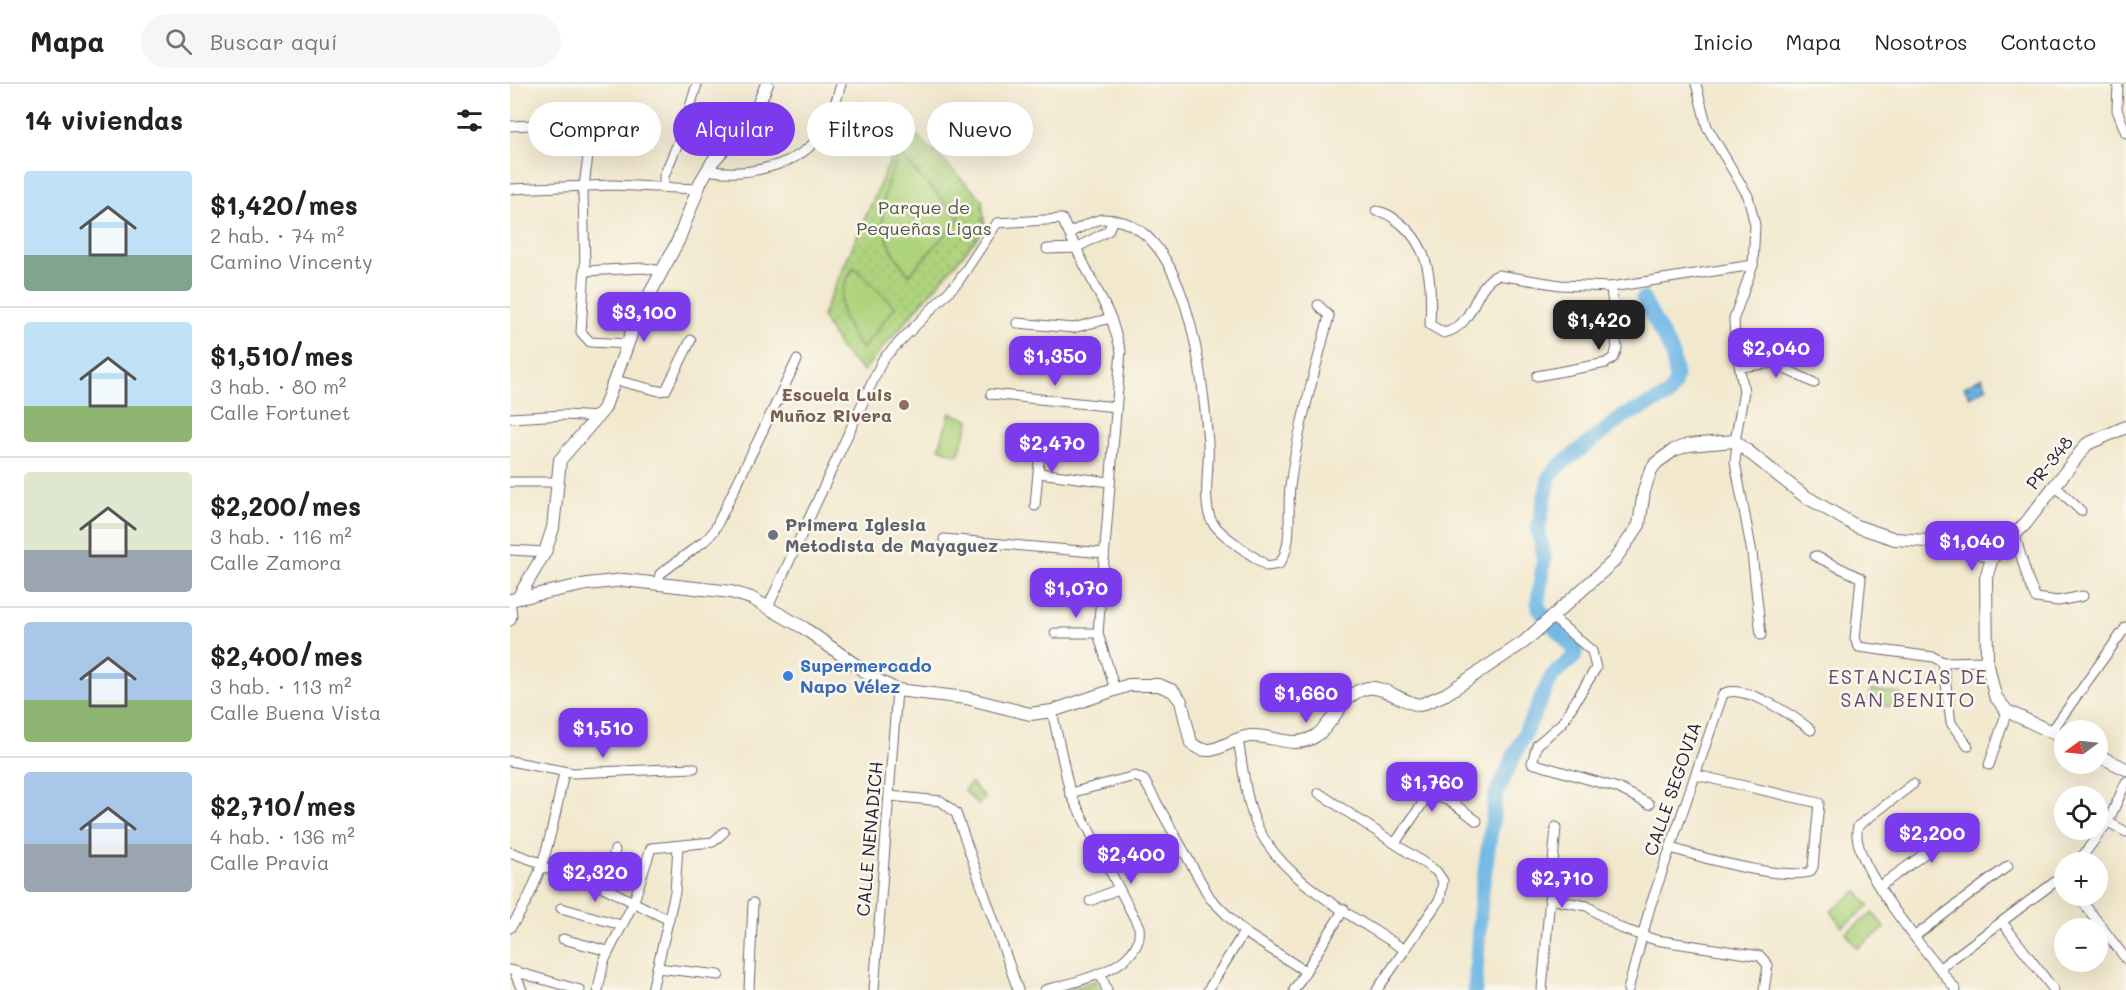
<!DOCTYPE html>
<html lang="es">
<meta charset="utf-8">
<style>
:root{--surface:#fff;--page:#f6f6f6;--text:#222;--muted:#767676;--line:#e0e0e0;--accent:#7c3aed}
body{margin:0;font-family:Mali,sans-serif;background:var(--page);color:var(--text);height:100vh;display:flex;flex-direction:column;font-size:22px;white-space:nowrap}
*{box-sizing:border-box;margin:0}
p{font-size:20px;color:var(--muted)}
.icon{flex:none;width:33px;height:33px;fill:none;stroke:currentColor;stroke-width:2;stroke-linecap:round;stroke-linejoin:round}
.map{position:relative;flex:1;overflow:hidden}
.panel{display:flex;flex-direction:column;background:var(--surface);width:510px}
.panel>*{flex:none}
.banner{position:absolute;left:18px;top:18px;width:570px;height:54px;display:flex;gap:12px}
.needle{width:39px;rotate:255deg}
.fabs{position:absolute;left:1544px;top:636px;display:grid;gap:12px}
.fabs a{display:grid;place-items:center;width:54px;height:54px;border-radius:50%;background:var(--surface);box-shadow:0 6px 24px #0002;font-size:30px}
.price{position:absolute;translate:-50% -51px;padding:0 14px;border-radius:12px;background:var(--accent);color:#fff;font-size:20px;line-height:39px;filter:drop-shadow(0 2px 3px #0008)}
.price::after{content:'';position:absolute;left:50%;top:36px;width:18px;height:14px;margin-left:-9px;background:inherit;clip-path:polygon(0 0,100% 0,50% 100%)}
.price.on{background:#222;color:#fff}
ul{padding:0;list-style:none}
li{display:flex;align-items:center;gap:18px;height:150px;padding:0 24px}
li+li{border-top:2px solid var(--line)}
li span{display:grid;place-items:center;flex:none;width:168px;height:120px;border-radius:6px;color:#555}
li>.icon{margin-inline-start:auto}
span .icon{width:72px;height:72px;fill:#fffc;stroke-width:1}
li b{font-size:26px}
h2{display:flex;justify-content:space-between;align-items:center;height:72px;padding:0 24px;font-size:26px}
.tag{padding:0 21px;border-radius:27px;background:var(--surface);box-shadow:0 6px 24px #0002;font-size:21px;line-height:54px}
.tag.on{background:var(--accent);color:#fff}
header{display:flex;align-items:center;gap:36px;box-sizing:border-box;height:84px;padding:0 30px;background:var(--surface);border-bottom:2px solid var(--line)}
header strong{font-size:28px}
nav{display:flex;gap:33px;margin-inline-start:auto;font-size:21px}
.search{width:420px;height:54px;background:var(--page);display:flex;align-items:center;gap:15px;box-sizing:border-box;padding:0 21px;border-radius:33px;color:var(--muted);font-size:22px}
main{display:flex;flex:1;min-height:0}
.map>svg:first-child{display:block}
.park{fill:url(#park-dots);stroke:#687a5c;stroke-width:1.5}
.garden{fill:#aed37d;stroke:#687a5c;stroke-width:1.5}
.water{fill:url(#water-rules);stroke:#466c90;stroke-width:1.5}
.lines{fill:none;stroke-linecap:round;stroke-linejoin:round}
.river{stroke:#6bb6e4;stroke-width:15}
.street-casing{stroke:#6b676e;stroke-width:11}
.secondary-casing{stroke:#6b676e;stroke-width:14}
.street{stroke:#fff;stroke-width:9}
.secondary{stroke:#fff;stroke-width:12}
.education-dot{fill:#8d6e63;stroke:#fbf7ec;stroke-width:2}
.worship-dot{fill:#6b7280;stroke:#fbf7ec;stroke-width:2}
.shop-dot{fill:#3f7fe0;stroke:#fbf7ec;stroke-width:2}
.labels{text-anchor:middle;stroke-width:5;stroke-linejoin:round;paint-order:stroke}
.park-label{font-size:18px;fill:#4c574f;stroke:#fbf7ec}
.education-label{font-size:18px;font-weight:bold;fill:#785e54;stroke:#fbf7ec;text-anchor:end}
.street-label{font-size:18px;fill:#22223b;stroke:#fbf7ec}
.worship-label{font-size:18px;font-weight:bold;fill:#5b616d;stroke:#fbf7ec;text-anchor:start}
.shop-label{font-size:18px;font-weight:bold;fill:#366cbe;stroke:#fbf7ec;text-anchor:start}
.neighbourhood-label{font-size:20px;letter-spacing:1.5px;fill:#604e6d;stroke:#fbf7ec}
</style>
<header>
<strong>Mapa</strong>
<div class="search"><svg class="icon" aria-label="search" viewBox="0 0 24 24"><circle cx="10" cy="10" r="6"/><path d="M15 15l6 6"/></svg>Buscar aquí</div>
<nav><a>Inicio</a><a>Mapa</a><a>Nosotros</a><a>Contacto</a></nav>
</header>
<main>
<section class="panel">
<h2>14 viviendas<svg class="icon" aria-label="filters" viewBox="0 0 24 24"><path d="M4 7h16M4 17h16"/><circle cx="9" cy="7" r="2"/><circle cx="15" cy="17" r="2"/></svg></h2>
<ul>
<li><span style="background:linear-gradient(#bfe0f5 70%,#7fa58c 0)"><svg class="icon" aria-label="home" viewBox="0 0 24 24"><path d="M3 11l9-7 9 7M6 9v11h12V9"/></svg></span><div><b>$1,420/mes</b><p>2 hab. · 74 m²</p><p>Camino Vincenty</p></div></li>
<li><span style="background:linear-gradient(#bfe0f5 70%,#8fb573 0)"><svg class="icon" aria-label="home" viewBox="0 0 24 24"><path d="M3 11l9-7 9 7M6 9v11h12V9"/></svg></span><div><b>$1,510/mes</b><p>3 hab. · 80 m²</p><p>Calle Fortunet</p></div></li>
<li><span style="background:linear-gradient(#dfe7d0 65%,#9aa5b1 0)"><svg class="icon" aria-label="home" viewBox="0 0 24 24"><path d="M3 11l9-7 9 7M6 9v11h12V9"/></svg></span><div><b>$2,200/mes</b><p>3 hab. · 116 m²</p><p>Calle Zamora</p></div></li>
<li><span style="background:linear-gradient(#a9c7e8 65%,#8fb573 0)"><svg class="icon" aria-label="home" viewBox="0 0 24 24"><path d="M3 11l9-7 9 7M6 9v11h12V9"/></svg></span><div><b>$2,400/mes</b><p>3 hab. · 113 m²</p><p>Calle Buena Vista</p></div></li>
<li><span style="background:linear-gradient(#a9c7e8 60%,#9aa5b1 0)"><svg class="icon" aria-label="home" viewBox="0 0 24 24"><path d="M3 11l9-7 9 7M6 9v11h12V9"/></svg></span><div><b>$2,710/mes</b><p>4 hab. · 136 m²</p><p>Calle Pravia</p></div></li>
</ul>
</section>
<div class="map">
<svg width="1616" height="906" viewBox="0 0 1616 906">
<defs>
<pattern id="park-dots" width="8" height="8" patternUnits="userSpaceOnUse" patternTransform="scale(1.5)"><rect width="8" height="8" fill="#aed37d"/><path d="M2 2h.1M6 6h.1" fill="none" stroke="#95b56d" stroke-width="1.8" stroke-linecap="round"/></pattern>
<pattern id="water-rules" width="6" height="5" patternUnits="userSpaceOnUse" patternTransform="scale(1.5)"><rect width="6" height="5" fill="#6bb6e4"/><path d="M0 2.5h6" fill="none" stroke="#5894ba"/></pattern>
</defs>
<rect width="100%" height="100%" fill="#fbf7ec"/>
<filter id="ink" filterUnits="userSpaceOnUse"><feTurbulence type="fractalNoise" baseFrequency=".0167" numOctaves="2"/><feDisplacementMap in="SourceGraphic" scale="12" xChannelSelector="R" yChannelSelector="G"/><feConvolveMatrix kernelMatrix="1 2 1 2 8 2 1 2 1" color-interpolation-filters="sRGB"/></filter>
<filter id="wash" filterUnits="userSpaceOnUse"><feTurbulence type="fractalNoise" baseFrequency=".008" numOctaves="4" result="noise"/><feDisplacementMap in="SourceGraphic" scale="24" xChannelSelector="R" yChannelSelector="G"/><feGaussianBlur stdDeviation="1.35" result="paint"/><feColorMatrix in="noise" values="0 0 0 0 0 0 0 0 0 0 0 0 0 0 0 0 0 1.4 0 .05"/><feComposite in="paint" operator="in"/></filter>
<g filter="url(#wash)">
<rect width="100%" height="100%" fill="#f2e8ce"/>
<g class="park">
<path d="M396,41l76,74 3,30 -122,142 -22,-21 -19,-34z"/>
<path d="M586,896l3,10h-30z"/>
</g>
<g class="garden">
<path d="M390,71l60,63 -51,57c-34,-42 -33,-74 -9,-120z"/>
<path d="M344,183l41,40 -33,42c-22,-31 -30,-47 -8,-82z"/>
<path d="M440,329l20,7 -12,35 -19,-7z"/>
<path d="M1361,606l30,4 -2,14 -30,-5z"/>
<path d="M461,699l14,15 -7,7 -14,-15z"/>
<path d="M1347,807l12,15 -27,21 -11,-16z"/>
<path d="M1363,829l12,15 -28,20 -11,-15z"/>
</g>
<path class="water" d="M1472,293l5,11 -17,9 -6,-10z"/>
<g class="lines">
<g class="river">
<path d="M1035,533l-6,-9 -1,-7 6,-44 -6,-28 12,-54 10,-10 64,-49 44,-20 6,-10 2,-10 -4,-23 -29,-54"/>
<path d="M965,906l6,-92 15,-104 56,-118 22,-19 2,-6 -24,-26"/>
</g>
</g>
</g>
<g filter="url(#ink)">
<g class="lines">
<defs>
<g id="street">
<path d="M1186,0l11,43 41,69 7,29 -2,40 -19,53 1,26 9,47 -9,50"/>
<path d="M1608,0l-1,26 9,23"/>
<path d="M0,42l67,-3"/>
<path d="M80,57l-7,52 2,72 -4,67 9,10 38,2"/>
<path d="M197,86c37,7 94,-3 115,-38 10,-15 14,-31 19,-48"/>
<path d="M154,102v-10l17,-40 16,-52"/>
<path d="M0,105l103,-4 84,4"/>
<path d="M866,127c10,1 16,6 24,12 32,25 32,65 30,102l14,8c33,-8 28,-48 54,-58l62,10 51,2 142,-22"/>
<path d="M559,149c9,-4 24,-13 34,-14 86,-1 100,162 105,224 2,21 -6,58 3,77 8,15 41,35 56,46l12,-2c15,-18 8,-54 11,-77 7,-57 25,-115 39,-171l-11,-11"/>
<path d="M537,165l29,-1 35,70 10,33 -23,282 17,57"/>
<path d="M74,187l60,-3 18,3"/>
<path d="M507,239l56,5 38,-10"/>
<path d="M1230,283l33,-4 41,20"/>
<path d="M1027,292l69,-13 8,-6 3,-9 -6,-61"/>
<path d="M105,296l44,11 7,-1 25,-50"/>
<path d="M481,310l125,13"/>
<path d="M0,334l55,-3 34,2"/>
<path d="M1227,360l-2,18 17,91 9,82"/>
<path d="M529,389l71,9"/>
<path d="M0,398h46"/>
<path d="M1545,402l26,25"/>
<path d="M525,422l6,-67"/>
<path d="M1505,452l14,47 7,15 22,3 25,-5"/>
<path d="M434,455l160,14"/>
<path d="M0,466l35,2"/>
<path d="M1305,472l46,22 -6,61 4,8 74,10 10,5 8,61 17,23"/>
<path d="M148,498l2,-8 47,-35 7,-8 83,-171"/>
<path d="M258,523l115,-248 75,-77 39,-59 65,-4 14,29 32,-17 4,-9"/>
<path d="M1043,534l39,33 4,17 -34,55 -25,22 -5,18 86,25 31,16"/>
<path d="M0,537l2,-5 -2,-16"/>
<path d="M545,549h43"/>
<path d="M1433,578l44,-1"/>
<path d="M1541,648l75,-105"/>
<path d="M728,656c5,26 7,56 17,81 23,58 99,95 150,129"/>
<path d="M0,677l63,12 121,-5"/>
<path d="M1479,681l18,-54"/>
<path d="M1403,700l-55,42c-12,35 76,134 98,164"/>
<path d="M560,709l65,-17 9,4 66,118 34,34 61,39"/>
<path d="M809,709l117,78 7,10 -3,18 -63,91"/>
<path d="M380,712l51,5 15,12 62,177"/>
<path d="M1598,738l18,10"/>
<path d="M885,759l30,-43c16,-11 38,11 52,21"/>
<path d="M1161,764c32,10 108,32 139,24l3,-5 6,-64 -123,-28"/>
<path d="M0,768l31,11"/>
<path d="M1568,778l30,-40 18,-40"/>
<path d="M30,782l65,22 64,32"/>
<path d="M1369,803l93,-68"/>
<path d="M95,804l10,-38"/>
<path d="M1568,812l48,63"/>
<path d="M1039,815l38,7 33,22 36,12 104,16 8,9 -4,25"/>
<path d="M580,817l28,-12"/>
<path d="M51,824l60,17"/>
<path d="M1492,838l52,68"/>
<path d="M0,844c32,-43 44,-104 54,-156"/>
<path d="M1405,852l93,-70"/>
<path d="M53,855l45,12"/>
<path d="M147,884l62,7"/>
<path d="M1430,884l124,-93"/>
<path d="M0,886l70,20"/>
<path d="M4,887l8,19"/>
<path d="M590,889l7,17"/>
<path d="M88,906l6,-29 29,-57 18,-56 62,-6 11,-10"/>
<path d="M142,906l23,-98 3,-45"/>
<path d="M239,906l4,-87"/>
<path d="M364,906l23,-300"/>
<path d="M535,906c31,-8 100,-22 94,-63l-69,-134 -18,-82"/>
<path d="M698,906l36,-58"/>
<path d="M784,906l50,-81"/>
<path d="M1032,906l14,-163"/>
<path d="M1118,906l22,-83 73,-213c20,-12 72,23 88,36"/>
</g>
<g id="secondary">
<path d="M8,514l27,-46 8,-24 7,-68 44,-51 33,-91 41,-77 23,-60 12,-20 41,-46 13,-31"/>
<path d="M0,516l77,-16 37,-4 107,12 20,6 53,30 71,51 22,11 69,8 64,16 22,-3 77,-26h30l14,6 8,10 10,42c21,19 38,-6 60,-7 23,-1 41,13 63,1 21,-12 27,-45 54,-49 17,-2 35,15 52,17l26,-11 78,-52 89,-80 26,-37 5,-34 6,-19 6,-9 18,-13 14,-5 47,-4 68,54 53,31 39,13 65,4 32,15"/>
<path d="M1554,654l-57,-27 -12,-15 -8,-35 -1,-83 6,-20 34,-35 61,-79 39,-17"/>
<path d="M1587,671l29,14"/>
</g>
</defs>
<use href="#street" class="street-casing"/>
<use href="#secondary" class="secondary-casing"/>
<use href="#street" class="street"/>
<use href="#secondary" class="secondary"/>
</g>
</g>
<circle class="education-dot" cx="394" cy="321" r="6"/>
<circle class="worship-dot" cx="263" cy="451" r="6"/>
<circle class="shop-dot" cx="278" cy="592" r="6"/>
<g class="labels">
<g class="park-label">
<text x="414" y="130">Parque de<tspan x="414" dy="21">Pequeñas Ligas</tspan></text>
</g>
<g class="education-label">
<text x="382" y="317">Escuela Luis<tspan x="382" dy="21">Muñoz Rivera</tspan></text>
</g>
<g class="street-label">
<text transform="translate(1540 379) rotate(-51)" y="6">PR-348</text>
<text transform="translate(1163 705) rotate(-71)" y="6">CALLE SEGOVIA</text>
<text transform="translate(360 755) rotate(-85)" y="6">CALLE NENADICH</text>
</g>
<g class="worship-label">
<text x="275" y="447">Primera Iglesia<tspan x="275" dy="21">Metodista de Mayaguez</tspan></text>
</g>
<g class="shop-label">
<text x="290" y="588">Supermercado<tspan x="290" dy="21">Napo Vélez</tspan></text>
</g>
<g class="neighbourhood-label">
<text x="1398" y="600">ESTANCIAS DE<tspan x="1398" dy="23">SAN BENITO</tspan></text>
</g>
</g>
</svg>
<div class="fabs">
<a><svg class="needle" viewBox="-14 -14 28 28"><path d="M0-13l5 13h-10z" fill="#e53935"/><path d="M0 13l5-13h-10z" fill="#767676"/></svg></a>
<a><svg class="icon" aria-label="locate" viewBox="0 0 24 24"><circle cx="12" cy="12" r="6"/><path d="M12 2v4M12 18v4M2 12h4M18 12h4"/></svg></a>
<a>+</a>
<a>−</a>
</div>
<b class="price" style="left:134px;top:259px">$3,100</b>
<b class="price on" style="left:1089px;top:267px">$1,420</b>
<b class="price" style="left:1266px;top:295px">$2,040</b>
<b class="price" style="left:545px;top:303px">$1,350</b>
<b class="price" style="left:542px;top:390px">$2,470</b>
<b class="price" style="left:1462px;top:488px">$1,040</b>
<b class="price" style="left:566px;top:535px">$1,070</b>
<b class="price" style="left:796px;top:640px">$1,660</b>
<b class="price" style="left:93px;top:675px">$1,510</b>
<b class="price" style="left:922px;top:729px">$1,760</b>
<b class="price" style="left:1422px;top:780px">$2,200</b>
<b class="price" style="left:621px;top:801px">$2,400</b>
<b class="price" style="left:85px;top:819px">$2,320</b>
<b class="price" style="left:1052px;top:825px">$2,710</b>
<div class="banner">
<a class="tag">Comprar</a>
<a class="tag on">Alquilar</a>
<a class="tag">Filtros</a>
<a class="tag">Nuevo</a>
</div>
</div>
</main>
